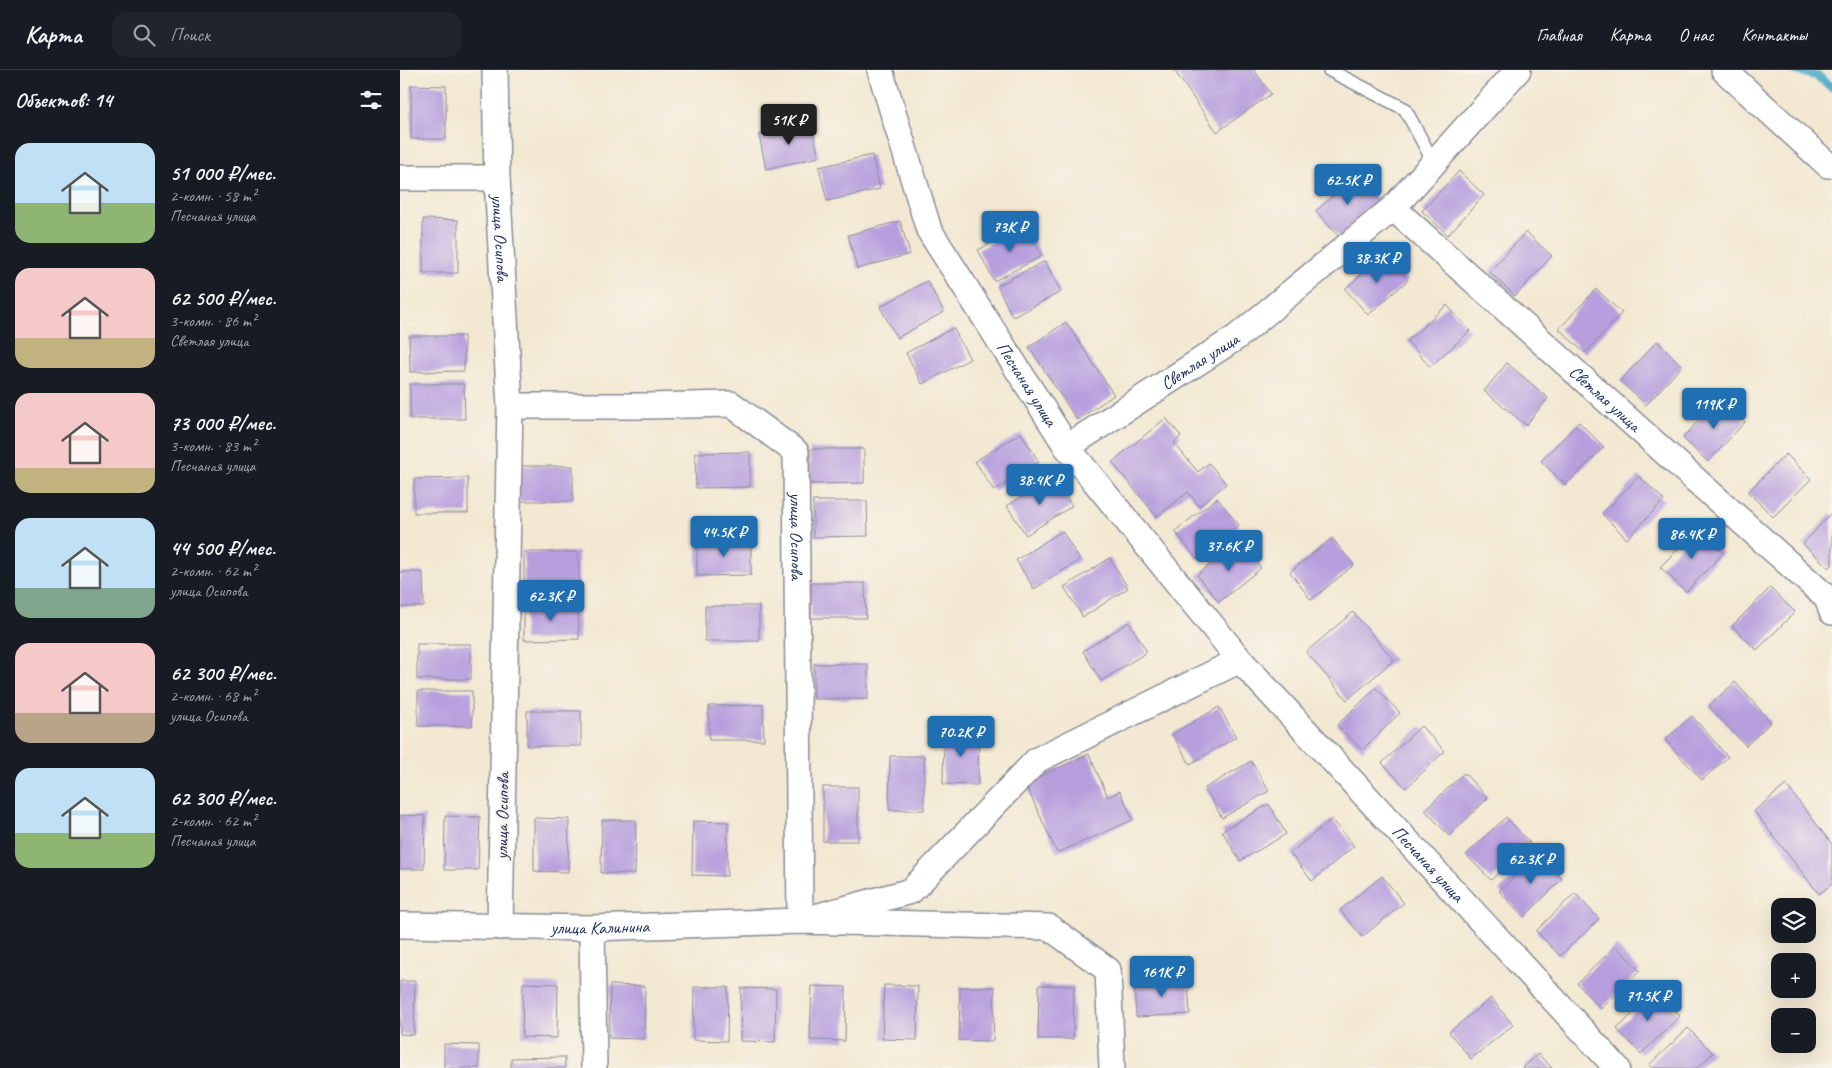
<!DOCTYPE html>
<html lang="ru">
<meta charset="utf-8">
<style>
:root{--surface:#171b24;--page:#20242c;--text:#f1f3f6;--muted:#9ea1a6;--line:#363941;--accent:#1f6fb2}
body{margin:0;font-family:Caveat,sans-serif;background:var(--page);color:var(--text);height:100vh;display:flex;flex-direction:column;font-size:19px;white-space:nowrap}
*{box-sizing:border-box;margin:0}
p{font-size:16px;color:var(--muted)}
.icon{flex:none;width:28px;height:28px;fill:none;stroke:currentColor;stroke-width:2;stroke-linecap:round;stroke-linejoin:round}
.map{position:relative;flex:1;overflow:hidden}
.panel{display:flex;flex-direction:column;background:var(--surface);width:400px}
.panel>*{flex:none}
.controls{position:absolute;left:1371px;top:828px;display:grid;gap:10px}
.controls a{display:grid;place-items:center;width:45px;height:45px;border-radius:10px;background:var(--surface);box-shadow:0 5px 20px #0002;font-size:25px}
.price{position:absolute;translate:-50% -42px;padding:0 11px;border-radius:5px;background:var(--accent);color:#fff;font-size:16px;line-height:32px;filter:drop-shadow(0 1px 2px #0008)}
.price::after{content:'';position:absolute;left:50%;top:30px;width:15px;height:11px;margin-left:-8px;background:inherit;clip-path:polygon(0 0,100% 0,50% 100%)}
.price.selected{background:#222;color:#fff}
ul{padding:0;list-style:none}
li{display:flex;align-items:center;gap:15px;height:125px;padding:0 15px}
li span{display:grid;place-items:center;flex:none;width:140px;height:100px;border-radius:15px;color:#555}
li>.icon{margin-inline-start:auto}
span .icon{width:60px;height:60px;fill:#fffc;stroke-width:1}
li b{font-size:21px}
h2{display:flex;justify-content:space-between;align-items:center;height:60px;padding:0 15px;font-size:21px}
header{display:flex;align-items:center;gap:30px;box-sizing:border-box;height:70px;padding:0 25px;background:var(--surface);border-bottom:1px solid var(--line)}
header strong{font-size:24px}
nav{display:flex;gap:28px;margin-inline-start:auto;font-size:18px}
.search{width:350px;height:45px;background:var(--page);display:flex;align-items:center;gap:12px;box-sizing:border-box;padding:0 18px;border-radius:15px;color:var(--muted);font-size:19px}
main{display:flex;flex:1;min-height:0}
.map>svg:first-child{display:block}
.lines{fill:none;stroke-linecap:round;stroke-linejoin:round}
.stream{stroke:#47a9c7;stroke-width:9}
.building{fill:#b79fde}
.service-casing{stroke:#878c98;stroke-width:15}
.minor-casing{stroke:#878c98;stroke-width:28}
.service{stroke:#fff;stroke-width:12}
.minor{stroke:#fff;stroke-width:25}
.labels{text-anchor:middle;stroke-width:4.5;stroke-linejoin:round;paint-order:stroke}
.street-label{font-size:18px;fill:#1b2f5e;stroke:#f7f3e8}
</style>
<header>
<strong>Карта</strong>
<div class="search"><svg class="icon" aria-label="search" viewBox="0 0 24 24"><circle cx="10" cy="10" r="6"/><path d="M15 15l6 6"/></svg>Поиск</div>
<nav><a>Главная</a><a>Карта</a><a>О нас</a><a>Контакты</a></nav>
</header>
<main>
<section class="panel">
<h2>Объектов: 14<svg class="icon" aria-label="filters" viewBox="0 0 24 24"><path d="M4 7h16M4 17h16"/><circle cx="9" cy="7" r="2"/><circle cx="15" cy="17" r="2"/></svg></h2>
<ul>
<li><span style="background:linear-gradient(#bfe0f5 60%,#8fb573 0)"><svg class="icon" aria-label="home" viewBox="0 0 24 24"><path d="M3 11l9-7 9 7M6 9v11h12V9"/></svg></span><div><b>51 000 ₽/мес.</b><p>2-комн. · 58 m²</p><p>Песчаная улица</p></div></li>
<li><span style="background:linear-gradient(#f6c9c9 70%,#c2b280 0)"><svg class="icon" aria-label="home" viewBox="0 0 24 24"><path d="M3 11l9-7 9 7M6 9v11h12V9"/></svg></span><div><b>62 500 ₽/мес.</b><p>3-комн. · 86 m²</p><p>Светлая улица</p></div></li>
<li><span style="background:linear-gradient(#f6c9c9 75%,#c2b280 0)"><svg class="icon" aria-label="home" viewBox="0 0 24 24"><path d="M3 11l9-7 9 7M6 9v11h12V9"/></svg></span><div><b>73 000 ₽/мес.</b><p>3-комн. · 83 m²</p><p>Песчаная улица</p></div></li>
<li><span style="background:linear-gradient(#bfe0f5 70%,#7fa58c 0)"><svg class="icon" aria-label="home" viewBox="0 0 24 24"><path d="M3 11l9-7 9 7M6 9v11h12V9"/></svg></span><div><b>44 500 ₽/мес.</b><p>2-комн. · 62 m²</p><p>улица Осипова</p></div></li>
<li><span style="background:linear-gradient(#f6c9c9 70%,#b9a48a 0)"><svg class="icon" aria-label="home" viewBox="0 0 24 24"><path d="M3 11l9-7 9 7M6 9v11h12V9"/></svg></span><div><b>62 300 ₽/мес.</b><p>2-комн. · 68 m²</p><p>улица Осипова</p></div></li>
<li><span style="background:linear-gradient(#bfe0f5 65%,#8fb573 0)"><svg class="icon" aria-label="home" viewBox="0 0 24 24"><path d="M3 11l9-7 9 7M6 9v11h12V9"/></svg></span><div><b>62 300 ₽/мес.</b><p>2-комн. · 62 m²</p><p>Песчаная улица</p></div></li>
</ul>
</section>
<div class="map">
<svg width="1432" height="998" viewBox="0 0 1432 998">
<rect width="100%" height="100%" fill="#f7f3e8"/>
<filter id="ink" filterUnits="userSpaceOnUse"><feTurbulence type="fractalNoise" baseFrequency=".02" numOctaves="2"/><feDisplacementMap in="SourceGraphic" scale="10" xChannelSelector="R" yChannelSelector="G"/><feConvolveMatrix kernelMatrix="1 2 1 2 8 2 1 2 1" color-interpolation-filters="sRGB"/></filter>
<filter id="wash" filterUnits="userSpaceOnUse"><feTurbulence type="fractalNoise" baseFrequency=".0096" numOctaves="4" result="noise"/><feDisplacementMap in="SourceGraphic" scale="20" xChannelSelector="R" yChannelSelector="G"/><feGaussianBlur stdDeviation="1.12" result="paint"/><feColorMatrix in="noise" values="0 0 0 0 0 0 0 0 0 0 0 0 0 0 0 0 0 1.4 0 .05"/><feComposite in="paint" operator="in"/></filter>
<g filter="url(#wash)">
<rect width="100%" height="100%" fill="#f3e8d1"/>
<g class="lines">
<path class="stream" d="M1394,0l23,6 15,11"/>
</g>
<g id="blocks">
<g class="building">
<path d="M774,0h80l17,24 -54,38z"/>
<path d="M11,15l35,1v53h-35z"/>
<path d="M411,53l8,34 -53,12 -7,-34z"/>
<path d="M472,85l8,34 -53,12 -8,-34z"/>
<path d="M1059,101l25,24 -36,40 -26,-24z"/>
<path d="M956,105l24,26 -41,36 -23,-26z"/>
<path d="M23,149l35,1v53h-35z"/>
<path d="M500,151l10,33 -53,15 -9,-34z"/>
<path d="M626,155l16,31 -48,25 -16,-31z"/>
<path d="M1126,162l26,24 -37,40 -26,-24z"/>
<path d="M985,183l23,27 -40,35 -23,-26z"/>
<path d="M645,191l16,31 -48,25 -16,-31z"/>
<path d="M527,211l17,31 -47,26 -17,-31z"/>
<path d="M1196,219l26,24 -37,40 -26,-24z"/>
<path d="M1047,235l23,26 -40,36 -23,-26z"/>
<path d="M666,252l48,73 -37,25 -48,-73z"/>
<path d="M553,258l17,31 -48,25 -16,-31z"/>
<path d="M9,266h55v35l-54,1z"/>
<path d="M1257,271l25,25 -36,39 -26,-24z"/>
<path d="M1107,293l41,35 -22,27 -42,-34z"/>
<path d="M10,314h54l1,35h-55z"/>
<path d="M1319,328l26,24 -37,40 -25,-24z"/>
<path d="M766,348l15,18 -7,7 24,29 11,-9 17,21 -27,22 -11,-14 -31,25 -45,-55z"/>
<path d="M1179,352l25,25 -38,38 -25,-24z"/>
<path d="M621,363l18,29 -45,29 -19,-30z"/>
<path d="M410,379h54v34l-54,1z"/>
<path d="M350,382v35l-54,1 -1,-35z"/>
<path d="M1386,384l25,25 -38,38 -25,-25z"/>
<path d="M118,396h55v35h-54z"/>
<path d="M1239,406l25,24 -37,39 -25,-25z"/>
<path d="M653,407l19,29 -46,29 -19,-29z"/>
<path d="M68,408v35h-54v-34z"/>
<path d="M817,428l22,27 -42,34 -22,-28z"/>
<path d="M413,431h54l1,35 -55,1z"/>
<path d="M1432,442v53l-3,3 -26,-24z"/>
<path d="M1298,459l25,24 -37,39 -26,-25z"/>
<path d="M662,461l18,29 -46,29 -18,-29z"/>
<path d="M932,468l22,27 -43,35 -21,-28z"/>
<path d="M297,471h54v34l-54,1z"/>
<path d="M840,471l21,27 -42,34 -22,-27z"/>
<path d="M124,482h54l1,35h-55z"/>
<path d="M710,488l18,30 -45,29 -19,-30z"/>
<path d="M0,502h23l1,35h-24z"/>
<path d="M411,513h54l1,35h-55z"/>
<path d="M1370,518l25,24 -38,38 -25,-24z"/>
<path d="M124,535h54l1,34 -55,1z"/>
<rect x="305" y="536" width="54" height="35"/>
<path d="M953,542l41,48 -47,40 -41,-48z"/>
<path d="M729,552l18,30 -46,29 -18,-30z"/>
<rect x="17" y="574" width="54" height="35"/>
<rect x="414" y="594" width="54" height="35"/>
<path d="M1335,612l36,40 -25,24 -37,-40z"/>
<path d="M976,618l24,25 -38,37 -25,-25z"/>
<rect x="18" y="621" width="54" height="35"/>
<path d="M363,635l1,35h-55v-34z"/>
<path d="M819,637l17,30 -46,27 -18,-30z"/>
<rect x="127" y="641" width="54" height="35"/>
<path d="M1292,646l36,41 -26,23 -37,-40z"/>
<path d="M1021,656l24,25 -39,37 -24,-25z"/>
<path d="M544,661h35l-1,54 -35,-1z"/>
<path d="M689,684l19,43 12,-6 13,29 -76,33 -32,-70z"/>
<path d="M490,686h34v54h-35z"/>
<path d="M851,691l18,30 -47,27 -17,-30z"/>
<path d="M1064,703l24,25 -39,38 -24,-26z"/>
<path d="M1386,715l46,59v40l-13,10 -65,-83z"/>
<rect x="423" y="717" width="35" height="54"/>
<path d="M869,734l17,30 -46,27 -18,-30z"/>
<path d="M0,745l25,1 -1,53h-24z"/>
<path d="M45,746l35,1 -2,53h-34z"/>
<path d="M1106,747l24,26 -39,37 -25,-25z"/>
<path d="M134,748l35,1 -1,53 -34,-1z"/>
<path d="M932,749l22,27 -42,35 -22,-28z"/>
<path d="M202,750h34l-1,54 -34,-1z"/>
<path d="M293,751l35,1 -1,54 -35,-1z"/>
<path d="M1138,784l24,25 -38,38 -25,-26z"/>
<path d="M982,806l22,27 -42,34 -22,-27z"/>
<path d="M1175,823l24,26 -39,37 -24,-25z"/>
<path d="M1216,876l24,25 -39,38 -24,-26z"/>
<path d="M788,910l2,34 -54,3 -2,-35z"/>
<path d="M0,911h15l-1,54 -14,-1z"/>
<path d="M123,913l35,1 -1,54 -35,-1z"/>
<path d="M210,915l35,1 -1,53 -35,-1z"/>
<path d="M484,915l34,1 -1,54 -35,-1z"/>
<path d="M639,915l35,1 -1,53h-35z"/>
<path d="M412,916l34,1 -1,54 -35,-1z"/>
<path d="M294,917h34l-1,54 -34,-1z"/>
<path d="M560,917h35l-2,54 -34,-1z"/>
<path d="M341,918l35,1 -1,53 -35,-1z"/>
<path d="M1256,921l24,25 -39,38 -24,-25z"/>
<path d="M1091,928l22,27 -42,34 -22,-27z"/>
<path d="M1288,958l25,25 -16,15h-45l-3,-3z"/>
<path d="M44,974l35,1v23h-35z"/>
<path d="M1138,984l14,14h-29z"/>
<path d="M165,987v11h-54v-10z"/>
</g>
</g>
</g>
<g filter="url(#ink)">
<use href="#blocks" fill-opacity="0" stroke="#878c98" stroke-width="1"/>
<g class="lines">
<defs>
<path id="service" d="M929,0l76,39 29,54"/>
<g id="minor">
<path id="s1" d="M95,0l2,108 13,228 -10,521"/>
<path id="s2" d="M480,0l49,160 138,217 173,213 377,408"/>
<path d="M1324,0l104,95"/>
<path d="M0,108h97"/>
<path id="s3" d="M993,138l434,390 5,14"/>
<path id="s4" d="M110,336h138l83,-2 65,48 4,469 111,-30 126,-131 203,-100"/>
<path id="s5" d="M667,377l170,-110 156,-129 125,-138"/>
<path id="s6" d="M0,855l192,3 208,-7 249,6 59,43 4,98"/>
<path d="M192,858l2,140"/>
</g>
</defs>
<use href="#service" class="service-casing"/>
<use href="#minor" class="minor-casing"/>
<use href="#service" class="service"/>
<use href="#minor" class="minor"/>
</g>
</g>
<g class="labels">
<g class="street-label">
<text dy="6" stroke="none"><textPath href="#s1" startOffset="168">улица Осипова</textPath></text>
<text dy="6" stroke="none"><textPath href="#s5" startOffset="158">Светлая улица</textPath></text>
<text dy="6" stroke="none"><textPath href="#s2" startOffset="350">Песчаная улица</textPath></text>
<text dy="6" stroke="none"><textPath href="#s3" startOffset="285">Светлая улица</textPath></text>
<text dy="6" stroke="none"><textPath href="#s4" startOffset="386">улица Осипова</textPath></text>
<text transform="translate(102 746) rotate(-89)" y="6">улица Осипова</text>
<text dy="6" stroke="none"><textPath href="#s2" startOffset="976">Песчаная улица</textPath></text>
<text dy="6" stroke="none"><textPath href="#s6" startOffset="200">улица Калинина</textPath></text>
</g>
</g>
</svg>
<div class="controls">
<a><svg class="icon" aria-label="layers" viewBox="0 0 24 24"><path d="M12 4l9 5-9 5-9-5zM3 14l9 5 9-5"/></svg></a>
<a>+</a>
<a>−</a>
</div>
<b class="price selected" style="left:389px;top:76px">51K ₽</b>
<b class="price" style="left:948px;top:136px">62.5K ₽</b>
<b class="price" style="left:610px;top:183px">73K ₽</b>
<b class="price" style="left:977px;top:214px">38.3K ₽</b>
<b class="price" style="left:1314px;top:360px">119K ₽</b>
<b class="price" style="left:640px;top:436px">38.4K ₽</b>
<b class="price" style="left:324px;top:488px">44.5K ₽</b>
<b class="price" style="left:1292px;top:490px">86.4K ₽</b>
<b class="price" style="left:829px;top:502px">37.6K ₽</b>
<b class="price" style="left:151px;top:552px">62.3K ₽</b>
<b class="price" style="left:561px;top:688px">70.2K ₽</b>
<b class="price" style="left:1131px;top:815px">62.3K ₽</b>
<b class="price" style="left:762px;top:928px">161K ₽</b>
<b class="price" style="left:1248px;top:952px">71.5K ₽</b>
</div>
</main>
